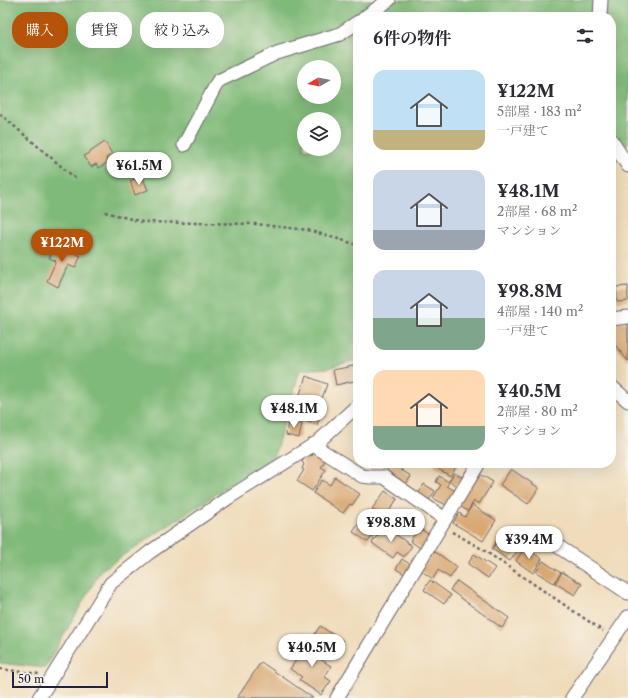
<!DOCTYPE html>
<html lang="ja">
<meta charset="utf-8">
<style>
:root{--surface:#fff;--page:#f2f2f3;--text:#2b2b33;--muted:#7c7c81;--accent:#b45309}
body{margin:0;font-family:"Libre Caslon Text","Noto Serif JP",serif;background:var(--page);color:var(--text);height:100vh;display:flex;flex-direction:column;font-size:15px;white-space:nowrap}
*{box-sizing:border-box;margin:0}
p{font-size:13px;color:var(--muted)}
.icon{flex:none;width:22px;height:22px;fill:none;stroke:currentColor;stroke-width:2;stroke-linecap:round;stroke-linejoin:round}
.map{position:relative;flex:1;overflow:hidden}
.details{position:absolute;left:353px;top:12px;width:263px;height:456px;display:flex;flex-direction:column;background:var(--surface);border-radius:16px;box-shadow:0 4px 16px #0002}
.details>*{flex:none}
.top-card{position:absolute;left:12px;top:12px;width:281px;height:36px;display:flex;gap:8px}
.needle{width:26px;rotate:261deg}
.tools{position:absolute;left:297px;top:60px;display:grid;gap:8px}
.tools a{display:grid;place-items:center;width:44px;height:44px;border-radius:50%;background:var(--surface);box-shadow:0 4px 16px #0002;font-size:20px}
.scale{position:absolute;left:12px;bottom:10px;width:96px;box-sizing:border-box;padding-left:4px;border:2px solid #22223b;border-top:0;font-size:11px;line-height:14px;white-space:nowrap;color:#22223b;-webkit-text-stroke:3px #f7f3e8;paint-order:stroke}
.price{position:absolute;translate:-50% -34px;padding:0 9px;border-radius:14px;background:#fff;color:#222;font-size:13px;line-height:26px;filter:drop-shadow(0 1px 2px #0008)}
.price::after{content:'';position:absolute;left:50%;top:24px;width:12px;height:9px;margin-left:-6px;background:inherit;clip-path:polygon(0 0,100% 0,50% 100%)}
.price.active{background:var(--accent);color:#fff}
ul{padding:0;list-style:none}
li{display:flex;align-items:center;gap:12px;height:100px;padding:0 20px}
li span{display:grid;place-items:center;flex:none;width:112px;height:80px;border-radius:12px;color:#555}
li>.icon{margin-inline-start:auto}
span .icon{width:48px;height:48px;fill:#fffc;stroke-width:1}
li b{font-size:17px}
h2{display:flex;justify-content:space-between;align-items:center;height:48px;padding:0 20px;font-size:17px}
.tag{padding:0 14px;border-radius:16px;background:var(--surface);box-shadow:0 4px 16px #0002;font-size:14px;line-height:36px}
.tag.active{background:var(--accent);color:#fff}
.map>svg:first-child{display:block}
.forest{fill:#80ba78;stroke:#516e5a;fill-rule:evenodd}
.building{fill:#d9a873}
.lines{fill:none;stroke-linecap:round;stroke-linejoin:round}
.minor-casing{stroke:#6a6367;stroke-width:15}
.path{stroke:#6a6367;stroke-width:2.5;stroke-dasharray:3 3;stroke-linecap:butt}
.minor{stroke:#fff;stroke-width:13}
</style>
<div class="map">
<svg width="628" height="698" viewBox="0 0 628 698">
<rect width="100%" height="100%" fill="#f7f3e8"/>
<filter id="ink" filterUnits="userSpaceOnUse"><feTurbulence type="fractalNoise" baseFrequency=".025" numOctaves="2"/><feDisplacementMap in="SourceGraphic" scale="8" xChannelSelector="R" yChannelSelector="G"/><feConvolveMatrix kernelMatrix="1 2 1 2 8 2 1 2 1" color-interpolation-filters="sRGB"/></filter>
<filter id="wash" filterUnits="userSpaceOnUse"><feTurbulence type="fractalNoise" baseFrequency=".012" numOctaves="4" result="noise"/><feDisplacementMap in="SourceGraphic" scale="16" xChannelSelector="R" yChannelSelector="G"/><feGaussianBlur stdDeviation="0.9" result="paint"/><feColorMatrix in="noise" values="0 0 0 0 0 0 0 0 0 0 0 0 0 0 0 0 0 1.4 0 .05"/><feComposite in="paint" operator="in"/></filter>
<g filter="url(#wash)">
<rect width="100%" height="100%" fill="#f0dbba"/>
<path class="forest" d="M0,0h628v144l-12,3 -5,7v-137h-253v342l-29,9 -29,2 -26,86 -173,114 -56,98 -45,-5zM304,67h30v30h-30zM304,119h30v30h-30z"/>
<g id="blocks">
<g class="building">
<path d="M105,142l7,12 -6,4 2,4 -9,6 -3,-4 -5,3 -7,-11z"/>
<path d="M142,176l6,14 -13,5 -5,-14z"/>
<path d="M56,244l8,4 2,-3 11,5 -1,4 5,2 -6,12 -7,-3 -10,22 -11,-6 9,-20 -7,-3z"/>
<path d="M628,286v15l-11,1 -1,-15z"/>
<path d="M628,322v39l-17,-21v-17z"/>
<path d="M358,365v24l-2,1 -2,-9 -18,4 -3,-15z"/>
<path d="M306,376l21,8 -8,23 4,1 -6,17 -18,-6 5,-13 -7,-3z"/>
<path d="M288,421l14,2 -3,15 -13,-3z"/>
<path d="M307,453l5,3 1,-3 12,8 -4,6 5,3 -14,21 -15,-10 7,-11 -2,-1 2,-5 -2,-2z"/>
<path d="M392,463h14l-5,7 10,6 -6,10 -20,-12z"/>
<path d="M436,463h23l-9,13 -16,-10z"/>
<path d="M511,469l28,19 -11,16 -28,-19z"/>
<path d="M454,473l12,6 -5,9 -12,-7z"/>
<path d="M478,473l15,9 -14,22 -5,-3 -6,10 -10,-6z"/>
<path d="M439,476l10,6 -2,4 10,6 -9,14 -15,-8 8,-13 -5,-3z"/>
<path d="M335,477l25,17 -8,11 -2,-1 -7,9 -30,-20 9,-13 8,5z"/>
<path d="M424,484l11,7 -6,9 -10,-7z"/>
<path d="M385,491l12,8 -12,19 -13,-9z"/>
<path d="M472,505l24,15 -13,21 -30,-18 6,-10 6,4z"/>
<path d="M368,510l15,10 -15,22 -15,-10z"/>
<path d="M384,526l28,20 -8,11 -7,-5 -4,6 -21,-15z"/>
<path d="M419,528l12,8 -9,13 -12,-8z"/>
<path d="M501,535l19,12 -10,14 -18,-12z"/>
<path d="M525,547l17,12 -9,14 -17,-12z"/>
<path d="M434,551l23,16 -7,11 -12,-8 -5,9 -13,-9z"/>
<path d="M474,554l21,14 -7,10 -20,-14z"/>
<path d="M402,559l11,7 -5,10 -12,-7z"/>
<path d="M543,561l18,12 -7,10 -18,-11z"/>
<path d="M562,572l20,12 -7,11 -20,-12z"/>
<path d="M430,580l21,15 -7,9 -20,-14z"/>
<path d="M457,581l52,37 -7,10 -52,-38z"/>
<path d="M320,626l23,15 -8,11 -22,-15z"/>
<path d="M311,639l10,7 -6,10 16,10 -6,11 6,4 -10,14 -22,-15 3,-3 -12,-8z"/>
<path d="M261,662l52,36h-76z"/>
</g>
</g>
</g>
<g filter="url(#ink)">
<use href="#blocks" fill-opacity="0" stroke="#6a6367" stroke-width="1"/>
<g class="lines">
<defs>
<g id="minor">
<path d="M365,17l24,-17"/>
<path d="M600,17l1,-17"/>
<path d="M611,140l17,26"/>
<path d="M184,145l34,-64 59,-28 63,-19 18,-12"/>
<path d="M611,319l17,-2"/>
<path d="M611,386l17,15"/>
<path d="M313,445l49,31 8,1h14l61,42"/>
<path d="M538,533l90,60"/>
<path d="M39,698l72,-115 39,-31 78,-54 90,-56 40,-37"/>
<path d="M337,698l142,-235"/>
<path d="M572,698l56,-81"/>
</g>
</defs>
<use href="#minor" class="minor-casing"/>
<g class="path">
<path d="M0,114l76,65"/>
<path d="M105,212l37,10 113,2 53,6 50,15"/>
<path d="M452,532l30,17 121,82"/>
<path d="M0,669l39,5"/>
</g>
<use href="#minor" class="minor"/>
</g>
</g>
</svg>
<div class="tools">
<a><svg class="needle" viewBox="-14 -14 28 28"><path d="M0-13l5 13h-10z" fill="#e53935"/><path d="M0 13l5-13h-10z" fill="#7c7c81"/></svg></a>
<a><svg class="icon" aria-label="layers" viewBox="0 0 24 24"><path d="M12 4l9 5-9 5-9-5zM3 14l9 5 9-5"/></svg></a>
</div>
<div class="scale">50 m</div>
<b class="price" style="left:139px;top:186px">¥61.5M</b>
<b class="price active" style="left:62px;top:263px">¥122M</b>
<b class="price" style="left:294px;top:429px">¥48.1M</b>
<b class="price" style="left:391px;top:543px">¥98.8M</b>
<b class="price" style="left:529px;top:560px">¥39.4M</b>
<b class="price" style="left:312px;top:668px">¥40.5M</b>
<div class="top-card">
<a class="tag active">購入</a>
<a class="tag">賃貸</a>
<a class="tag">絞り込み</a>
</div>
<section class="details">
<h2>6件の物件<svg class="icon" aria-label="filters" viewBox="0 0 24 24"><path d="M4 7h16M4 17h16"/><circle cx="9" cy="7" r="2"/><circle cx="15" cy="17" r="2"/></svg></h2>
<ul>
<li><span style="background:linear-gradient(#bfe0f5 75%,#c2b280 0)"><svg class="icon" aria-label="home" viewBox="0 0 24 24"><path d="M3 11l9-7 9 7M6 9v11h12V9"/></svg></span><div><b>¥122M</b><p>5部屋 · 183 m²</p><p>一戸建て</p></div></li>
<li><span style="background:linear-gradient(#c9d6e8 75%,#9aa5b1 0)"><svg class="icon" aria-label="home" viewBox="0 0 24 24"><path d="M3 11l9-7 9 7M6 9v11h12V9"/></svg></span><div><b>¥48.1M</b><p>2部屋 · 68 m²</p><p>マンション</p></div></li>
<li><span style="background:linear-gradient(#c9d6e8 60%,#7fa58c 0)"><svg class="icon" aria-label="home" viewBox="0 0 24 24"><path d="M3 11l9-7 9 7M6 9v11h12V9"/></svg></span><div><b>¥98.8M</b><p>4部屋 · 140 m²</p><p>一戸建て</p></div></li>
<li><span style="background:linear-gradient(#ffd9b3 70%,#7fa58c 0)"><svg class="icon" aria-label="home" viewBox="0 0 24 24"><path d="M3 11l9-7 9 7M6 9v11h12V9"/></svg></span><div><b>¥40.5M</b><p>2部屋 · 80 m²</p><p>マンション</p></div></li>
</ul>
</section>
</div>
